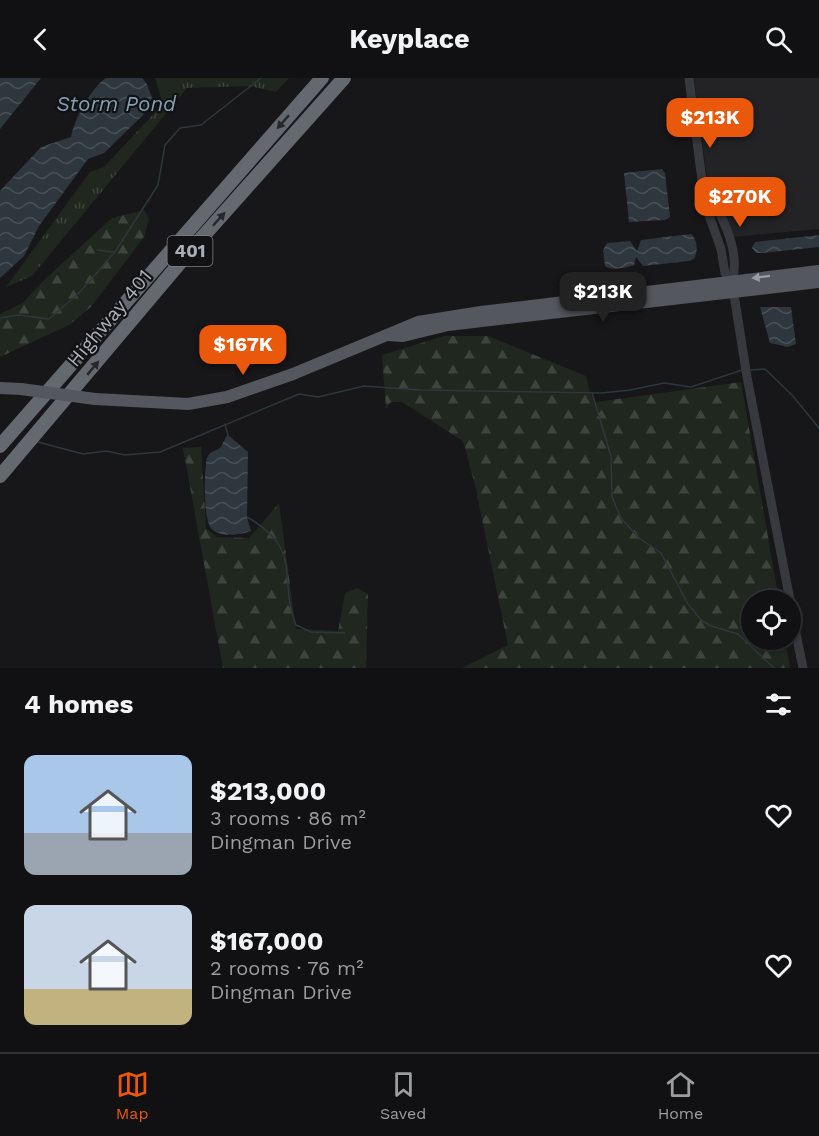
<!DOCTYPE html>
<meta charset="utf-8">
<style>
:root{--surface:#111113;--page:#1a1a1c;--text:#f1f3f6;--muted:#9c9da0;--line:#303133;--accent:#ea580c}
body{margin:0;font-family:"Work Sans",sans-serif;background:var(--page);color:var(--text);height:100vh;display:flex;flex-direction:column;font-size:22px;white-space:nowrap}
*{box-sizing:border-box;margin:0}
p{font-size:20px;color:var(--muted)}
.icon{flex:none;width:33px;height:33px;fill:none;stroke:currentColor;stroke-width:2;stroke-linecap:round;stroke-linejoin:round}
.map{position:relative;height:590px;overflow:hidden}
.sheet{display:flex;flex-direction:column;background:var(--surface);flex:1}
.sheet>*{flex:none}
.fabs{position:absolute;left:741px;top:512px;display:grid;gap:12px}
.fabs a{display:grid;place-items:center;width:60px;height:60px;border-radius:50%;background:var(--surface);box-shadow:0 2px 4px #0004,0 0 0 2px var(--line);font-size:30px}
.price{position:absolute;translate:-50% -51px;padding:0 14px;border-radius:12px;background:var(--accent);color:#fff;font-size:20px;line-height:39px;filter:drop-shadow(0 2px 3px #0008)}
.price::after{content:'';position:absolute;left:50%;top:36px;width:18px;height:14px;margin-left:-9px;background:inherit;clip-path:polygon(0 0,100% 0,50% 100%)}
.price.selected{background:#222;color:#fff}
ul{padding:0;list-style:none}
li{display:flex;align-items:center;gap:18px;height:150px;padding:0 24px}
li span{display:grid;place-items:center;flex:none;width:168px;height:120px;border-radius:12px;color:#555}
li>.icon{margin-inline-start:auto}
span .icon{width:72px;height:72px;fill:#fffc;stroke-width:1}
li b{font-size:26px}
h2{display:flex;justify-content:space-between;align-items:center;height:72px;padding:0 24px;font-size:26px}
header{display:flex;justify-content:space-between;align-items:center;height:78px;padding:0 24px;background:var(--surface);font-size:27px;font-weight:700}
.tab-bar{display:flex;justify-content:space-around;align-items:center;height:84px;border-top:2px solid var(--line);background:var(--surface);font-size:16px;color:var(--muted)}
.tab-bar a{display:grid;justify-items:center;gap:3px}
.tab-bar .selected{color:var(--accent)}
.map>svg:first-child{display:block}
.built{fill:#232326}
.grass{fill:url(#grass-tufts)}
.forest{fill:url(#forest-firs)}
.water{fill:url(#water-waves)}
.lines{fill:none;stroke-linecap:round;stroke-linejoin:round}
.stream{stroke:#2d373d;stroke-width:1.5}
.minor{stroke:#38393e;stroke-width:9}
.major{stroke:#54575d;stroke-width:12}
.highway{stroke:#64686f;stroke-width:14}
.major-bridge{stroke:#54575d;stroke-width:12}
.oneway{fill:#26282b}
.oneway2{fill:#989da6}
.labels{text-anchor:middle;stroke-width:4.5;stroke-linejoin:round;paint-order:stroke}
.shield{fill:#121214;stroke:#7c8087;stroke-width:1.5}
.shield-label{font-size:18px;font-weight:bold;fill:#a9afb8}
.street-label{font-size:20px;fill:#a9afb8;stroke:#121214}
.water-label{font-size:21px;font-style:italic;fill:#81a0b2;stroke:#121214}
</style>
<header><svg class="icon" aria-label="back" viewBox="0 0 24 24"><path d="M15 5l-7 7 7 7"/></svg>Keyplace<svg class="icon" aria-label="search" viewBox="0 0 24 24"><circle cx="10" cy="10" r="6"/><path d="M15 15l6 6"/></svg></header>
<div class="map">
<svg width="819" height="590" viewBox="0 0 819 590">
<defs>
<pattern id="grass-tufts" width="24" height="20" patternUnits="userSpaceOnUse" patternTransform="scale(1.5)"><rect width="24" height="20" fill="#1f271f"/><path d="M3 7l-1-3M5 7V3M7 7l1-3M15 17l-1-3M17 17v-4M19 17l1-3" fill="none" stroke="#3d443d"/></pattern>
<pattern id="forest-firs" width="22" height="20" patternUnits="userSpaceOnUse" patternTransform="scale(1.5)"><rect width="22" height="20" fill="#1f271f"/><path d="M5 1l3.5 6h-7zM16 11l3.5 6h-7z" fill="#3d443d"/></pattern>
<pattern id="water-waves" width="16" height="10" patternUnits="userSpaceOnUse" patternTransform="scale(1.5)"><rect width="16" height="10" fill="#2d373d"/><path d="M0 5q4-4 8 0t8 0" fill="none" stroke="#495157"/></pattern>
</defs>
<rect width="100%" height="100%" fill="#171719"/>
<path class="built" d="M694,0h125v151l-86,8 -26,-58z"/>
<path class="grass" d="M155,0h134l-13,14 -26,-6 -63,2 -155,188 -26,11 84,-115 14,-5 59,-63z"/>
<g class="forest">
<path d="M144,132l5,9 -5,18 -53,70 -22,18 -69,32v-43l23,-11 20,-22 69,-63z"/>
<path d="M444,258h44l98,40 4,18 6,8 145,-20 38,218h-27v39h33l5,29h-328l46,-23 -33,-160 -12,-44 -61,-39h-11l-5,7 -4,-54z"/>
<path d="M201,369l5,81 11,9 32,1 30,-35 17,126 42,2 7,-38 12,-5 11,6 -2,74h-143l-40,-220z"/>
</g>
<g class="water">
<path d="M0,0h41l-41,51z"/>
<path d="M106,0h36l5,6 5,14 -9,17 -39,38 -16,6 -49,67 -15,30 -24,22v-87l41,-44 30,-10c3,-17 20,-49 35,-59z"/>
<path d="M662,91l3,4 5,44 -5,3 -36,2 -5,-49z"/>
<path d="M691,156c7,6 7,18 3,25l-5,2 -46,5 -7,-9 -2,8c-7,3 -23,6 -29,1l-2,-16 4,-7 23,-2 7,10 4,-11z"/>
<path d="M819,157v12l-58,6h-5l-4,-5 3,-6z"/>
<path d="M760,229h31l5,37 -8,3 -18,-4z"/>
<path d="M228,357l20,17 -1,65 4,14c-10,4 -33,7 -40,-3 -8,-9 -7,-58 -4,-70 3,-8 9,-6 14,-11 2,-4 4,-9 7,-12z"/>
</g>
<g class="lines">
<g class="stream">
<path d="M97,172l17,2"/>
<path d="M0,240l18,-3 31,4 30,-26 36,-41 43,-67 7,-40 15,-17 21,-3 60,-47"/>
<path d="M750,292l15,-1 27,26 27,33"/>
<path d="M592,315l19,63 1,41 9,21 18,20 22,15 27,51 13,16 10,6 27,8 36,34"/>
<path d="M225,346l3,11"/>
<path d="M38,364l45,12 23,-3 19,4 35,-3 139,-58 19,3 46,-11 56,4 182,3 28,-3 34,-7 27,4 51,-17"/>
<path d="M247,439c58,33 30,61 49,108l15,7 34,1"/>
</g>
<g class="minor">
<path d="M689,0l16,126 16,45 4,24 7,9"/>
<path d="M702,105c17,27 40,66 30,99l15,95 43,223"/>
<path d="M790,526l13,64"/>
</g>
<g class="major">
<path d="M387,257l16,1 45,-11 371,-43"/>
<path d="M0,310l21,1"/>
<path d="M95,321l93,5 39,-7 66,-23 125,-52 63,-10 338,-41"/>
</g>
<g class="highway">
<path d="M0,368l322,-368"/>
<path d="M0,398l190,-225 154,-173"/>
</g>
<path class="major-bridge" d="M21,311l74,10"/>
</g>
<defs><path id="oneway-solid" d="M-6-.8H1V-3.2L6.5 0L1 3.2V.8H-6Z" transform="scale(1.5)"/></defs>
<g class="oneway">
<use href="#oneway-solid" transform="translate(283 44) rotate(131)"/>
<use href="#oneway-solid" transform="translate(219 141) rotate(-48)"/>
<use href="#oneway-solid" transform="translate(93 290) rotate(-50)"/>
</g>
<use class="oneway2" href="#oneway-solid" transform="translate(761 199) rotate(173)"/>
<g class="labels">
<rect class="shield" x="167.5" y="158" width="45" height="30" rx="4.5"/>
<g class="shield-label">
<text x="190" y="179">401</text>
</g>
<g class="street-label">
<text transform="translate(109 240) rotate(-50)" y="7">Highway 401</text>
</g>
<g class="water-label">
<text x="116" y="33">Storm Pond</text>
</g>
</g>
</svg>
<div class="fabs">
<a><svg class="icon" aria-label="locate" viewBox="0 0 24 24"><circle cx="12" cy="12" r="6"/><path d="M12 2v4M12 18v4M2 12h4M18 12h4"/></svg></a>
</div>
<b class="price" style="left:710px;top:71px">$213K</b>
<b class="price" style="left:740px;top:150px">$270K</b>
<b class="price selected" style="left:603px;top:245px">$213K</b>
<b class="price" style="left:243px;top:298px">$167K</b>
</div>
<section class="sheet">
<h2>4 homes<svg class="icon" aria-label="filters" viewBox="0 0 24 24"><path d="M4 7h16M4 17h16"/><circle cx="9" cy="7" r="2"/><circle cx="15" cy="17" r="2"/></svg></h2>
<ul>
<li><span style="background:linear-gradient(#a9c7e8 65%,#9aa5b1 0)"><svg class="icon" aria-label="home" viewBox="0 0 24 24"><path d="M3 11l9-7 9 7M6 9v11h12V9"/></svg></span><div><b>$213,000</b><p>3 rooms · 86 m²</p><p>Dingman Drive</p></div><svg class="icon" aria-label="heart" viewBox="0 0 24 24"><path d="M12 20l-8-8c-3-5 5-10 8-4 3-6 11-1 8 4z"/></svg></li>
<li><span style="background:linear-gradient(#c9d6e8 70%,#c2b280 0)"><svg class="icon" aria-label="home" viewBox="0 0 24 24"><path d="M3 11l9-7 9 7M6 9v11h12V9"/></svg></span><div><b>$167,000</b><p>2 rooms · 76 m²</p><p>Dingman Drive</p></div><svg class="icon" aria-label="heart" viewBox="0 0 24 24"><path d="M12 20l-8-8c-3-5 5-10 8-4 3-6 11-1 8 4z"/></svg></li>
</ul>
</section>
<nav class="tab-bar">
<a class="selected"><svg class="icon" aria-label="map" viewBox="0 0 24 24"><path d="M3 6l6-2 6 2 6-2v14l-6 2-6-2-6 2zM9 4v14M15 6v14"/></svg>Map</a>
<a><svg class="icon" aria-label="saved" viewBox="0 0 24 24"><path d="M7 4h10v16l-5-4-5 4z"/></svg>Saved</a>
<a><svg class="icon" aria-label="home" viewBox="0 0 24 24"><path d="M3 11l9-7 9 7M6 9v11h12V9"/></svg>Home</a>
</nav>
